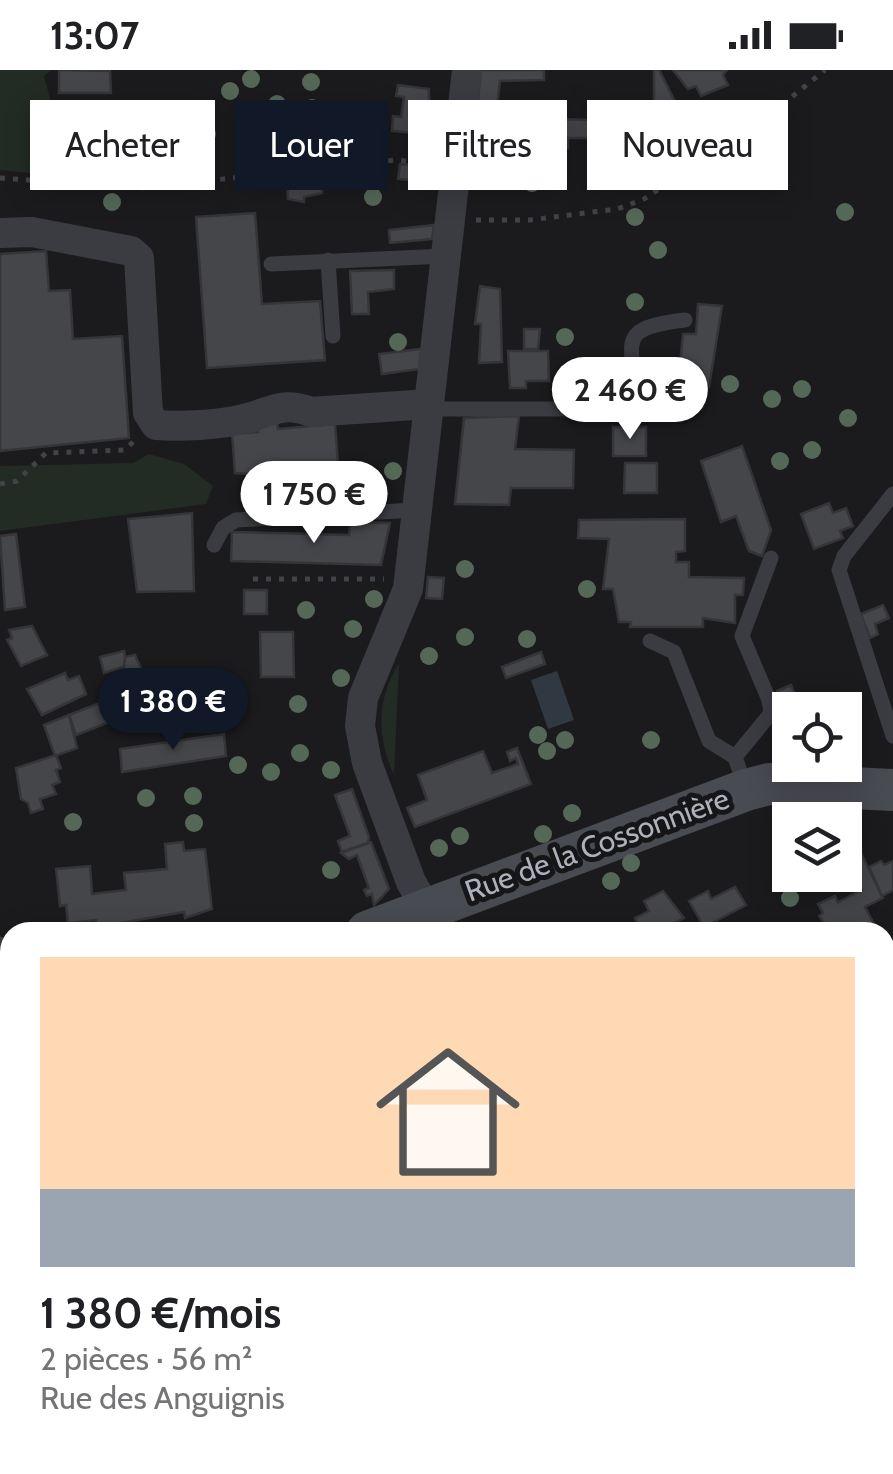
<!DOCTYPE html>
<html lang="fr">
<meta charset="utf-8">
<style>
:root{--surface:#fff;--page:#f6f6f6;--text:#202124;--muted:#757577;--accent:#111827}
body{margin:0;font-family:Cabin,sans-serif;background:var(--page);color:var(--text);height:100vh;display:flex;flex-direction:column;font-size:38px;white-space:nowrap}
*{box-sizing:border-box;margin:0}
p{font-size:32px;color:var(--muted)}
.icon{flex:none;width:55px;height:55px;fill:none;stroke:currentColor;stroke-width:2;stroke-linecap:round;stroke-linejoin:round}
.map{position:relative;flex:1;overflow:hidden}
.details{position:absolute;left:0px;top:852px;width:895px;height:552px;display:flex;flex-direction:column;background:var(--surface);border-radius:30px 30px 0 0;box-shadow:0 5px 25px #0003}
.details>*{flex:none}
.guide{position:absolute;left:30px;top:30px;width:835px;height:90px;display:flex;gap:20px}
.controls{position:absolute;left:772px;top:622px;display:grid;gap:20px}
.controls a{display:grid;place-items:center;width:90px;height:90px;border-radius:0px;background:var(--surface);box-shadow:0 5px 25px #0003;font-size:50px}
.price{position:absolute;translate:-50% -85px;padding:0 22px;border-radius:35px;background:#fff;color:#222;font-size:32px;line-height:65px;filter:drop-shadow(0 2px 5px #0008)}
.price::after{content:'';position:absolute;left:50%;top:60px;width:30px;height:22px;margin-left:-15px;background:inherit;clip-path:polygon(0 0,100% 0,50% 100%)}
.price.selected{background:var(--accent);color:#fff}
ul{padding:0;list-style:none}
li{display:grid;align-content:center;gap:20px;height:530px;padding:0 40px}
li span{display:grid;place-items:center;height:310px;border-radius:0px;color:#555}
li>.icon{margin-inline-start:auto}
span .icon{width:180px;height:180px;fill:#fffc;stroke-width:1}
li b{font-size:42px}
.tag{padding:0 35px;border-radius:0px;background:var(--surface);box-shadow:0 5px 25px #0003;font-size:35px;line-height:90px}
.tag.selected{background:var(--accent);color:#fff}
.status{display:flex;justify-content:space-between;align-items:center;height:70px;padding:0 50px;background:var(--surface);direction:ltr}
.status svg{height:28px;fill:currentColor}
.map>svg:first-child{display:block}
.green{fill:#222b24}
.water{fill:#303942}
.building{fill:#45464a;stroke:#353539;stroke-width:2.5}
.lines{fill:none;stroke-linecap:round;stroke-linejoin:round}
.path{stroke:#414349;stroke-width:5;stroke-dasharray:5 8;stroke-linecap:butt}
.lane{stroke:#3b3c42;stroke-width:15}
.street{stroke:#3b3c42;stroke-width:30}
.secondary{stroke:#494b52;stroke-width:42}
.tree{fill:#556858}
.labels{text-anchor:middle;stroke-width:10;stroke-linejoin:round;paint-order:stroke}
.street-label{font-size:30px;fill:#adb1bc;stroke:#161518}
</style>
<div class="status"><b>13:07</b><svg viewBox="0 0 49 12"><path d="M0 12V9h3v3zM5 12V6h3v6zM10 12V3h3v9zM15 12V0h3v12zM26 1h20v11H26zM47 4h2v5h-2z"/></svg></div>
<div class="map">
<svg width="893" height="1404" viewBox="0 0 893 1404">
<rect width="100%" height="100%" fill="#1b1b1d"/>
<g class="green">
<path d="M0,0h51l-7,6 7,26 47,16 4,50 -13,11 -89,-9z"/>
<path d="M149,384l35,10 29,22 -7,18 -206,27v-65l133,-3z"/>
<path d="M399,594l-5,111c-17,-36 -18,-77 5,-111z"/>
</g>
<path class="water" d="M557,601l17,49 -26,9 -17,-49z"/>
<g class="building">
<path d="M59,0l51,1 1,22h-52z"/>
<path d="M481,0h63v10l-44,1 -5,44 -20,2z"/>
<path d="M654,0h5l27,53 -32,-1z"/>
<path d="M673,0h54l-4,5 5,10 -27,11 -5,-10 -8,3z"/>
<path d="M398,15l31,4v45l-37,-3 1,-15 8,1 3,-20 -8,-1z"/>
<path d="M553,49l39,1 -1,18h-23v10l-14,-1z"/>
<path d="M592,50l66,2v25l-67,-2z"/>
<path d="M474,66l81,2 -1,14 -14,-3 -1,11 -67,-2z"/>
<path d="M400,94l40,2 -2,17 -40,-4z"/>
<path d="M322,112v11l-18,4v5l-16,-3 -1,-14z"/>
<path d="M255,143l7,91 58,-3 5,59 -118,8 -11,-151z"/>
<path d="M434,155l-2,14 -42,4 -1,-13z"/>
<path d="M46,181l3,40 21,-1 3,49 49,-3 7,102 -129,13v-197z"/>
<path d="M394,200v19l-26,3 1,22h-17l-2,-43z"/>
<path d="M480,216l20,3 2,73 -23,1 2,-39h-6z"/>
<path d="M698,234l24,2 -13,81 -31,-2 5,-51h13z"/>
<path d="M524,259h16l-2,20h-14z"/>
<path d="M421,279l-2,20 -37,5 -3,-20z"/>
<path d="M508,281h40l1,30h-23v7h-16z"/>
<path d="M519,346l-4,33 59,1 -1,38h-62l-2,17 -54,-1 9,-86z"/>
<path d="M277,350l1,9 57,-5 3,40 -10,1v10l-13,1v-6l-14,2v5l-38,3v-5l-28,-2 -3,-39 26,-2v-10z"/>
<rect x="613" y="357" width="33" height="29"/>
<path d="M742,376l29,84 -9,26 -13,-5 -13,-35 -15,6 -20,-61z"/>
<path d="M625,393h32v30h-33z"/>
<path d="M829,433l4,10 13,-5 7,18 -13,5 3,7 -29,11 -13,-35z"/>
<path d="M192,443l2,78 -57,1 -9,-73z"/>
<path d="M685,449v32l-9,1v10h13v15l55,1 -1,17h-8v28l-32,-5v9h-73l1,-5h-12l-6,-33h-10l6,-50 -31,-1 1,-18z"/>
<path d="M350,452l40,1 -9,42 -150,-4 1,-29 117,3z"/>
<path d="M16,464l9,73 -20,3 -5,-74z"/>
<path d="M428,507l16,1 -2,21 -16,-1z"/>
<rect x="244" y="520" width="23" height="24"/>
<path d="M883,535l6,13 -14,6 3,10 -8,4 -9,-24z"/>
<path d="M32,556l15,29 -26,11 -14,-26 5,-2 -3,-8z"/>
<path d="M260,562h33l1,45h-33z"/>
<path d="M124,581l3,15 -23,7 -4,-16z"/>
<path d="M541,582l4,12 -39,14 -4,-11z"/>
<path d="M135,585l13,29 -15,7 -9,-24 1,-10z"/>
<path d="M65,603l3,7 11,-4 7,18 -44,21 -15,-26z"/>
<path d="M219,610l2,23 -81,7 -64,25 -7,-20 79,-31z"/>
<path d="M791,615l10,25h-11v14l-13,-33z"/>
<path d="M69,645l8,33 -22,8 -11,-31z"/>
<path d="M224,664l2,22 -104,16 -2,-23z"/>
<path d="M517,678l14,36 -116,43 -8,-19 20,-8 -9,-25 65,-24 9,22 26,-9 -2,-6 -6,3 -3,-9z"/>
<path d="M56,685l5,13 -5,2 4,12 -8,3 4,9 -16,5 3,10 -12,4 -3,-10 -7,-4 -5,-31z"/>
<path d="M352,719l17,48 -1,6 -26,9 -4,-11 12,-5 -15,-41z"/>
<path d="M183,772l1,9 21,-2 7,60 -27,9 -1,-6 -87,15 -1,-7 -28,3 -2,-18 -6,1 -4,-37 34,-3 2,28 34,-4 -2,-17 43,-4 -2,-25z"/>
<path d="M371,772l18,47 -15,16 -2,-11 -5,2 -3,-6 5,-2 -12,-33 -8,4 -8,-6z"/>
<path d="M860,781l23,47 -18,9 9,17 -17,8h-26l-12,-16 4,-3 -5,-9 17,-8 3,6 24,-12 -16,-33z"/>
<path d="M881,791l3,4 9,-4v29l-11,6 -13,-29z"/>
<path d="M735,817l11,18 -42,22 -15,-26 19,-10 3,8z"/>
<path d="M663,821l21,27 -10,5 5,9h-37l-7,-14 14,-7 -5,-10z"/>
<path d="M10,979v34l-10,7v-33z"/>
<path d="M893,1022v46l-8,-14v-28z"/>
<path d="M7,1161l3,3v34l-10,-9v-21z"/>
<path d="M885,1213l8,13v28l-8,5z"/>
<path d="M0,1299l10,8v18l-10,10z"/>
<path d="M248,1395h46l4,5 -5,4h-37z"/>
<path d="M754,1395l-10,9h-52l-7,-8z"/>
</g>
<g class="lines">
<g class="path">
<path d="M0,108l142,10 254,-28 34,3"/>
<path d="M476,150h54l87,-11 27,-10 112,-73 69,-56"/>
<path d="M0,414l17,-3 29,-28 79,-3 12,-12"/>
<path d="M253,509h131"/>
<path d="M220,1395l2,9"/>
</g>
<g class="lane">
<path d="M328,190l5,76"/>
<path d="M271,194l174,-8"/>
<path d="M428,339h189l15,-10c7,-54 -24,-70 53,-79"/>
<path d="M893,424l-49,62 -5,14 54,166"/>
<path d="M214,475l9,-17 13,-8 179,-10"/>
<path d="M650,571l24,11 35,89 26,16"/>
<path d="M745,716l-10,-29 36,-44 -2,-13 -27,-64 29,-78"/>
<path d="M0,874l4,8 -4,17"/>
</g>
<g class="street">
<path d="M0,163l32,-1 99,19 8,7 9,155 8,12c26,2 62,0 87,-6 26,-5 37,-19 68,-7l118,-8"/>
<path d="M440,862l-29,-50 -44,-119 -7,-37 3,-28 45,-109 59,-519"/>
<path d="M825,1395l6,9"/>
</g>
<g class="secondary">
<path d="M367,862l379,-142 23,-6 124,6"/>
<path d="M0,964l10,-6"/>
</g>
</g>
<g class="tree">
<circle cx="251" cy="9" r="9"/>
<circle cx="311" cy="12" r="9"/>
<circle cx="230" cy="21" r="9"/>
<circle cx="277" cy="34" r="9"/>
<circle cx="312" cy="38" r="9"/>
<circle cx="251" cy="61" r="9"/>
<circle cx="207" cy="64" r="9"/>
<circle cx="304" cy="87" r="9"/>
<circle cx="373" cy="107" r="9"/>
<circle cx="532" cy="113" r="9"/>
<circle cx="373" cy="127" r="9"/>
<circle cx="112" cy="132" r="9"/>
<circle cx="845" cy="142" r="9"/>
<circle cx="635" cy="147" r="9"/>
<circle cx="658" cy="180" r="9"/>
<circle cx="635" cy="232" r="9"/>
<circle cx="565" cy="267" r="9"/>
<circle cx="398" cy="272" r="9"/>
<circle cx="730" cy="314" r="9"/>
<circle cx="574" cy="317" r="9"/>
<circle cx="802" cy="319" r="9"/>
<circle cx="772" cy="329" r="9"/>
<circle cx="848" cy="348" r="9"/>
<circle cx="812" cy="380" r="9"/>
<circle cx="780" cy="391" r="9"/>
<circle cx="393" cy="401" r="9"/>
<circle cx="362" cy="413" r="9"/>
<circle cx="249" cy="427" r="9"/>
<circle cx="465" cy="499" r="9"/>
<circle cx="587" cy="519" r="9"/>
<circle cx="374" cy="529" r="9"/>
<circle cx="306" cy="540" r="9"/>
<circle cx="353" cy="559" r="9"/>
<circle cx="465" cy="567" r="9"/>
<circle cx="527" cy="569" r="9"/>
<circle cx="429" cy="586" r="9"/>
<circle cx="341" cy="608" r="9"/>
<circle cx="298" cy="634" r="9"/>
<circle cx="228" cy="641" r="9"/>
<circle cx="538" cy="665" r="9"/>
<circle cx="565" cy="670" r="9"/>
<circle cx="651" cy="670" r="9"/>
<circle cx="547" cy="681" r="9"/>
<circle cx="300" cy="683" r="9"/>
<circle cx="238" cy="695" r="9"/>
<circle cx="331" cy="700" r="9"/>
<circle cx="271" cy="702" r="9"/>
<circle cx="193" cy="726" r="9"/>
<circle cx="146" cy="728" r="9"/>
<circle cx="572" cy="743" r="9"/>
<circle cx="73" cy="752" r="9"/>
<circle cx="194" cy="753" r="9"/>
<circle cx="543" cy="764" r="9"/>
<circle cx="460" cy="766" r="9"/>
<circle cx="439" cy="778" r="9"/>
<circle cx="631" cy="793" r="9"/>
<circle cx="331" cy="800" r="9"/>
<circle cx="611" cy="811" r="9"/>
<circle cx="790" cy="828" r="9"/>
</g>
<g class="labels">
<g class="street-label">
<text transform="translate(597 775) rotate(-20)" y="10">Rue de la Cossonnière</text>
</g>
</g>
</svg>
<div class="controls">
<a><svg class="icon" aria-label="locate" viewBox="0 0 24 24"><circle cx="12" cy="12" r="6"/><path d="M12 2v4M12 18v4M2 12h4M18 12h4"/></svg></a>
<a><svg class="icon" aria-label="layers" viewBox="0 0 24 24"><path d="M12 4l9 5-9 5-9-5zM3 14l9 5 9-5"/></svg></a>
</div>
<b class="price" style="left:630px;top:372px">2 460 €</b>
<b class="price" style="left:314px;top:476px">1 750 €</b>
<b class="price selected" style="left:173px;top:683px">1 380 €</b>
<div class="guide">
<a class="tag">Acheter</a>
<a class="tag selected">Louer</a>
<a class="tag">Filtres</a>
<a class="tag">Nouveau</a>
</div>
<section class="details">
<ul>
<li><span style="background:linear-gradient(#ffd9b3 75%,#9aa5b1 0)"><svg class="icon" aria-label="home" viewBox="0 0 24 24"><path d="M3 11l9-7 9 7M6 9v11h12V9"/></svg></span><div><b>1 380 €/mois</b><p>2 pièces · 56 m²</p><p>Rue des Anguignis</p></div></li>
</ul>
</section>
</div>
